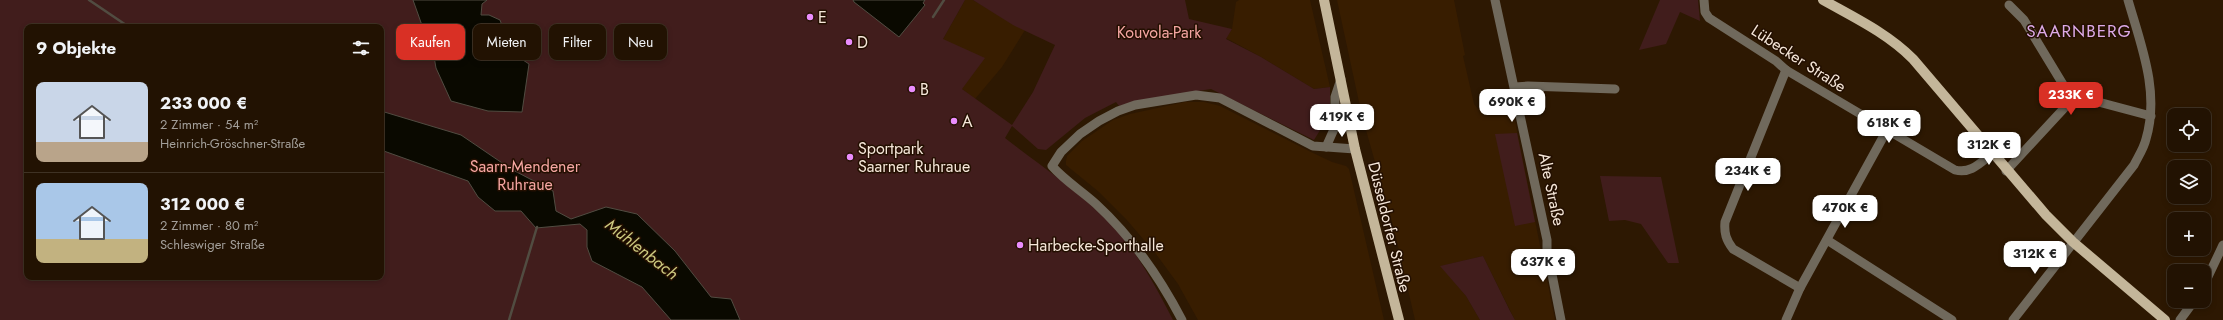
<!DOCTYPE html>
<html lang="de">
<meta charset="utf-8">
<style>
:root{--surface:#221202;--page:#2e2011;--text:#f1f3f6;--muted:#a29e99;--line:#3f3224;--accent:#d93025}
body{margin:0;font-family:Jost,sans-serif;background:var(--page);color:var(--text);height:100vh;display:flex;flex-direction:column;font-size:15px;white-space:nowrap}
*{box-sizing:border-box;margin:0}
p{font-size:13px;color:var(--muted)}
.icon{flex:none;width:22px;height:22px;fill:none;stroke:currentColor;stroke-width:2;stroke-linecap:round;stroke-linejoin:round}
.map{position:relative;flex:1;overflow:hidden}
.drawer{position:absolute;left:24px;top:24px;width:360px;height:256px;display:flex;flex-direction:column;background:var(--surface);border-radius:8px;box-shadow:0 2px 6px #0003,0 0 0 1px var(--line)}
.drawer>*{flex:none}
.banner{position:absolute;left:396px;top:24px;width:380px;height:36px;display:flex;gap:8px}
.buttons{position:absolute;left:2167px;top:108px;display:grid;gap:8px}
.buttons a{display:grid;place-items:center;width:44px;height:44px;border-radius:8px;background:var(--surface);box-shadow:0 2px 6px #0003,0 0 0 1px var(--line);font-size:20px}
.price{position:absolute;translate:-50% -34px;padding:0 9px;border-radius:8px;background:#fff;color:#222;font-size:13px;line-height:26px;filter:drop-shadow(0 1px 2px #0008)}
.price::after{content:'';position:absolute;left:50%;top:24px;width:12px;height:9px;margin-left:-6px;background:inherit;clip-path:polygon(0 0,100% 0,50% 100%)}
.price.active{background:var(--accent);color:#fff}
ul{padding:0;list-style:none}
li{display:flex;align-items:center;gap:12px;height:100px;padding:0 12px}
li+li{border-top:1px solid var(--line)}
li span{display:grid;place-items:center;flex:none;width:112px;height:80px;border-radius:8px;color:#555}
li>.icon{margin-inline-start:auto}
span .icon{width:48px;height:48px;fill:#fffc;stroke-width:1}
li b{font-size:17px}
h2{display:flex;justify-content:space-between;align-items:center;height:48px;padding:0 12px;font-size:17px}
.chip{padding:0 14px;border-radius:8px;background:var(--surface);box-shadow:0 2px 6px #0003,0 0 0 1px var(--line);font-size:14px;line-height:36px}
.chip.active{background:var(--accent);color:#fff}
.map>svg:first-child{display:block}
.built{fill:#381d00}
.green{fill:#411d1c;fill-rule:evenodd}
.water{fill:#0a0900;stroke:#514c41}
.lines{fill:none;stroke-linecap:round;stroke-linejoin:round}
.stream{stroke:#514c41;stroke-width:2.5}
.minor{stroke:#70695c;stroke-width:9}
.major{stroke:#c4b69a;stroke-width:10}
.poi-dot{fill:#ea8dfd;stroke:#230f00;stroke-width:1.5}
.labels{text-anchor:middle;stroke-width:3;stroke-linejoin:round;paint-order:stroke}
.poi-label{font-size:16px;fill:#f6e7d9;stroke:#230f00;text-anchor:start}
.park-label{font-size:16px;fill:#f6a6a2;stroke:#230f00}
.street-label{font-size:16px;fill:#f6e7d9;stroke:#230f00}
.neighbourhood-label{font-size:17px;letter-spacing:1px;fill:#ddaae7;stroke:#230f00}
.water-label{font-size:17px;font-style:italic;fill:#ccca80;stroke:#230f00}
</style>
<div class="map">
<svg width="2223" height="320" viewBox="0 0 2223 320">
<rect width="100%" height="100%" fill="#2d1802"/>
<g class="built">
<path d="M965,0h8l52,30 -23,37 -27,32 -13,-10 -19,-50z"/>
<path d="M1239,0h71l20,87 -16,2 -53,-32 -35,-19 6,-9 4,-27z"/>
<path d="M1337,0h117l11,55 -2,1 11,48 4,5 34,-3 43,214h-40l-32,-64 -42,10 25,30 14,24h-65l-21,-91 -32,-113z"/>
<path d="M1185,102h19l16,4 91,46 21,10 14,4 3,3 35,151h-186l-20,-36 -22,-30 -30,-35 -27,-27 -33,-27v-4l1,-5 15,-15 31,-21 17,-6z"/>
</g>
<g class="green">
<path d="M0,0h965l-22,39 42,19 -23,31 50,36 21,-33 22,-47 -42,-20 -40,-25h212l4,19 43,10 -6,10 35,18 53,32 16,-2v27l-16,26 -103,-51 -75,12 -17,5 -3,-4 -31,16 -39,32 -8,-1 -26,-23 -7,12c35,27 72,52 103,83 28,28 47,64 65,99h-1173zM27,27h354v250h-354z"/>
<path d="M1660,0h38l2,21 -20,-9 -14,32 -27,6z"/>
<path d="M1517,133l18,89 -20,4 -20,-92z"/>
<path d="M1600,176l61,1 18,86h-11l-27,-39 -16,-4 -16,1z"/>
<path d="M1483,256l27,55 5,9h-35l-14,-24 -26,-30z"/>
</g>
<g class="water">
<path d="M413,0h74l-5,4 -1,11h8l11,5 4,11 -2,15 27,18 -7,48 -34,-1 -37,-10 -15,-33 -4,-23 -8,-14z"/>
<path d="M853,0h72l-2,3 2,2 -26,32 -45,-35z"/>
<path d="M381,111l80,24 50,34 42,22 3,20 15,8 35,-12 31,7 38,37 36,46 20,2 9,21h-69l-29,-33 -50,-26 -5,-14v-17l-7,-6 -44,4 -15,-17h-26l-17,-14 -10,-16 -87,-31z"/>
</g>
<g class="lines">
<g class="stream">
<path d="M89,0l40,27"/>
<path d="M933,17l11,-17"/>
<path d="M509,320l28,-93"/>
</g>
<g class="minor">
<path d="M1495,0l52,240v9l14,71"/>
<path d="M1704,0l1,12 4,6 67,43 10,9 169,100c16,4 25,-7 38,-17"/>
<path d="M2009,5l15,15 40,66 8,9"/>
<path d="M1786,70l-61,152c-1,11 1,18 8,27l67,39"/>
<path d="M1515,87l13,-1 87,3"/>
<path d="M1326,147l9,-20v-30l6,-18"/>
<path d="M2006,171l62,-67 4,-9 79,21"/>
<path d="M1827,240l125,80"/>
<path d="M2204,285l19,-40"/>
<path d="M1182,320c-23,-44 -49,-82 -86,-116 -14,-13 -31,-23 -44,-38l9,-14 19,-18 19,-13 19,-10 17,-6 61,-10 24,3 93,48 42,3"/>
<path d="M1786,320l14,-32 87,-158"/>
<path d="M2013,320l121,-155c4,-8 10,-17 12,-26 14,-47 -5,-94 -18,-139"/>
<path d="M2180,320l14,-19"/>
</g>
<g class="major">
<path d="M1324,0l31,149 44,171"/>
<path d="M1823,0c32,18 64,33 90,59l133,156 27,27 92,78"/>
</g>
</g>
<g class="poi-dot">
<circle cx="810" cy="17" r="4"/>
<circle cx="849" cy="42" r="4"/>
<circle cx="912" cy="89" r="4"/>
<circle cx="954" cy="121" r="4"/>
<circle cx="850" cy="157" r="4"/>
<circle cx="1020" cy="245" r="4"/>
</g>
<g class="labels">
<g class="poi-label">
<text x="818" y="23">E</text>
<text x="857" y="48">D</text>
<text x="920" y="95">B</text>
<text x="962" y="127">A</text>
<text x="858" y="154">Sportpark<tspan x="858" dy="18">Saarner Ruhraue</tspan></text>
<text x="1028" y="251">Harbecke-Sporthalle</text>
</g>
<g class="park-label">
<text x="1159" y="38">Kouvola-Park</text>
<text x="525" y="172">Saarn-Mendener<tspan x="525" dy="18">Ruhraue</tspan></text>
</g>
<g class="street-label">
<text transform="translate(1799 58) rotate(33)" y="6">Lübecker Straße</text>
<text transform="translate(1552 189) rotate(78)" y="6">Alte Straße</text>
<text transform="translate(1390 227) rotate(76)" y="6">Düsseldorfer Straße</text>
</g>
<g class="neighbourhood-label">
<text x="2079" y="37">SAARNBERG</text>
</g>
<g class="water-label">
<text transform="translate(642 249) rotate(38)" y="6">Mühlenbach</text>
</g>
</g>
</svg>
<div class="buttons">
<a><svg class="icon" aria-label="locate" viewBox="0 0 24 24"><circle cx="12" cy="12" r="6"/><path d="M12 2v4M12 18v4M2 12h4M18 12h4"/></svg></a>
<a><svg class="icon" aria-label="layers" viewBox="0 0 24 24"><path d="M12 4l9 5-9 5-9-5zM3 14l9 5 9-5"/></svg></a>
<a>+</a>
<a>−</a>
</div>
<b class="price active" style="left:2071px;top:116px">233K €</b>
<b class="price" style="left:1512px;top:123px">690K €</b>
<b class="price" style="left:1342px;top:138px">419K €</b>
<b class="price" style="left:1889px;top:144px">618K €</b>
<b class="price" style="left:1989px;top:166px">312K €</b>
<b class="price" style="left:1748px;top:192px">234K €</b>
<b class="price" style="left:1845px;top:229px">470K €</b>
<b class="price" style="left:2035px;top:275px">312K €</b>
<b class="price" style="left:1543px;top:283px">637K €</b>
<div class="banner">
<a class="chip active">Kaufen</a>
<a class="chip">Mieten</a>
<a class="chip">Filter</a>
<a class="chip">Neu</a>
</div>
<section class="drawer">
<h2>9 Objekte<svg class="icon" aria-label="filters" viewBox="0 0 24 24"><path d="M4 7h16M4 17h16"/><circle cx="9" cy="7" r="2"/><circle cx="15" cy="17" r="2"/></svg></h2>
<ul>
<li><span style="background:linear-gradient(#c9d6e8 75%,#b9a48a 0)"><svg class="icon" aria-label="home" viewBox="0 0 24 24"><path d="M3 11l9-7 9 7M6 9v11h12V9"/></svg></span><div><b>233 000 €</b><p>2 Zimmer · 54 m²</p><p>Heinrich-Gröschner-Straße</p></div></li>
<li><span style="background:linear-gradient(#a9c7e8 70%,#c2b280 0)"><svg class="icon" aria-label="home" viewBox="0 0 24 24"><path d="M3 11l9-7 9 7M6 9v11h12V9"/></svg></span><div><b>312 000 €</b><p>2 Zimmer · 80 m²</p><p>Schleswiger Straße</p></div></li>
</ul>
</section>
</div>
